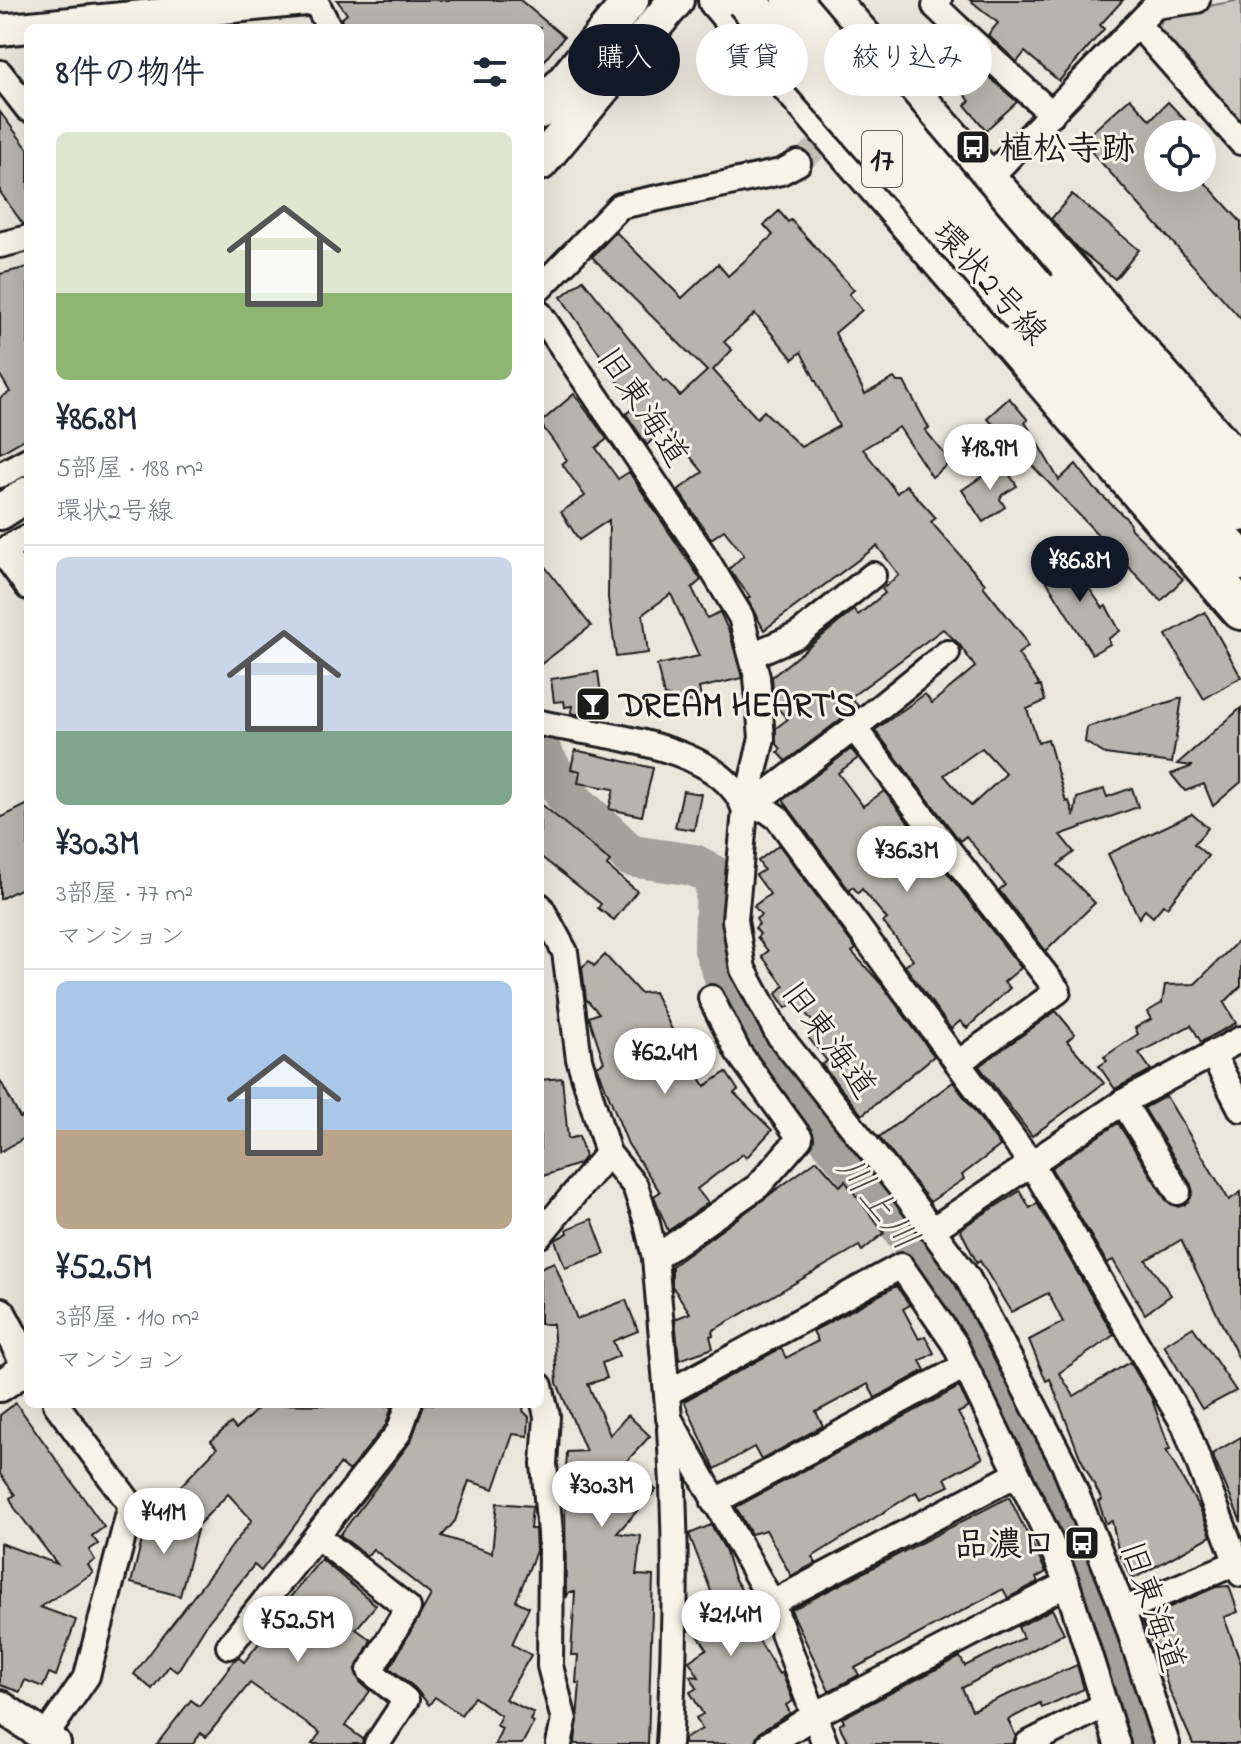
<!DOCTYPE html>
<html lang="ja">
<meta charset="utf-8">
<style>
:root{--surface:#fff;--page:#f2f2f3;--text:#1f2937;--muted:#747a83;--line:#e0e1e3;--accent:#111827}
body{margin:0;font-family:"Indie Flower","Klee One",sans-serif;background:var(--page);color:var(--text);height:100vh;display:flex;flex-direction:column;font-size:30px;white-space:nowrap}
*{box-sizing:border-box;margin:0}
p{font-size:26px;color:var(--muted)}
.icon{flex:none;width:44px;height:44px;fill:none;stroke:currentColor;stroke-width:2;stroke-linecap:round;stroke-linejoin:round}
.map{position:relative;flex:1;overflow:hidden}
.sheet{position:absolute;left:24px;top:24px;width:520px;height:1384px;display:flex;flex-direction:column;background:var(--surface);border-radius:12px;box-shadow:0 8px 32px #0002}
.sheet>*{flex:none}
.hud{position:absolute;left:568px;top:24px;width:552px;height:72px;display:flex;gap:16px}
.controls{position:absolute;left:1144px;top:120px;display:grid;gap:16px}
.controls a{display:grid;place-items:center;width:72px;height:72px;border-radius:50%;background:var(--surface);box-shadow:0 8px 32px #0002;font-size:40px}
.price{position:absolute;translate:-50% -68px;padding:0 18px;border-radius:28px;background:#fff;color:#222;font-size:26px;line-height:52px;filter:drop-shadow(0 2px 4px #0008)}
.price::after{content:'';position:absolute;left:50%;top:48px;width:24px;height:18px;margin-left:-12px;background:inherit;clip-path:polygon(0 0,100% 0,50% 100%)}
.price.current{background:var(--accent);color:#fff}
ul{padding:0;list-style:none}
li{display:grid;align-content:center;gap:16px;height:424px;padding:0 32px}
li+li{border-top:2px solid var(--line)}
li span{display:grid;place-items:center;height:248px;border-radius:12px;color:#555}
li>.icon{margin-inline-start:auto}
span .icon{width:144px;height:144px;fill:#fffc;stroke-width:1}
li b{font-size:34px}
h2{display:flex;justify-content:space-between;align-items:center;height:96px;padding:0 32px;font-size:34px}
.chip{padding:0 28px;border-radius:36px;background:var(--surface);box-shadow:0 8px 32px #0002;font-size:28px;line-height:72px}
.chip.current{background:var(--accent);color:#fff}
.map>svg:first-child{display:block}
.green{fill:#ccc8c0;stroke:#74726e;stroke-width:2}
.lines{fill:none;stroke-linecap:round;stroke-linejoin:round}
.stream{stroke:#6d6c68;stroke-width:7}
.river{stroke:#a3a19a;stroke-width:42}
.building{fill:#b6b4ac;stroke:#1c1c1c;stroke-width:2;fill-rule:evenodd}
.minor-tunnel{stroke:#c1beb6;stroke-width:24;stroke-dasharray:24 12;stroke-linecap:butt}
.minor-casing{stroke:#1c1c1c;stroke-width:30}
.tertiary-casing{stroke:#1c1c1c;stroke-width:36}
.secondary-casing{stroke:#1c1c1c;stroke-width:40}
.primary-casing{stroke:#1c1c1c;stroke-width:44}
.minor{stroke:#f7f3e8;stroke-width:24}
.tertiary{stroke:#f7f3e8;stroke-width:30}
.secondary{stroke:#f7f3e8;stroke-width:34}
.primary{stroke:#f7f3e8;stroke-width:38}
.primary-bridge-casing{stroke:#1c1c1c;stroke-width:44;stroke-linecap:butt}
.primary-bridge{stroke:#f7f3e8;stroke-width:38}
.labels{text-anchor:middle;stroke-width:6;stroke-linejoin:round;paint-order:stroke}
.shield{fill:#f7f3e8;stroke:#5e5c59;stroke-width:2}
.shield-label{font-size:32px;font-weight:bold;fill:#1c1c1c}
.poi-label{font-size:34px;font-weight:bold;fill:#1c1c1c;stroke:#f7f3e8;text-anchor:start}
.street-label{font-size:34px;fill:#1c1c1c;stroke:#f7f3e8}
.water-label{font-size:36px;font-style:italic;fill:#52514e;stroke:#f7f3e8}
</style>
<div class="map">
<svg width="1241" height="1744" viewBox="0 0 1241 1744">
<rect width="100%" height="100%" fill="#eae6dc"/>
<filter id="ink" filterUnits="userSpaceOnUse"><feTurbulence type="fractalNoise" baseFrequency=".0125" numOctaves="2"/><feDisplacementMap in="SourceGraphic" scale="16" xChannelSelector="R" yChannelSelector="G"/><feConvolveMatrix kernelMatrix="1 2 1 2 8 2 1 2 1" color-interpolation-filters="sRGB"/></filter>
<g filter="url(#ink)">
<path class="green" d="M1241,0v129l-84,-96 7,-19z"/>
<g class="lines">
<path class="stream" d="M908,1234l3,-4"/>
<path class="river" d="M540,751l25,43 66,62 63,9 23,13 -2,71 31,87 152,185 74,112 98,208 69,203"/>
</g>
<g class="building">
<path d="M337,0h183l44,37 -24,29v-38h-196l-3,-9 6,-5z"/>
<path d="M970,0h153l-23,25 4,4 -45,52 -34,-29 -8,10 -29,-27 10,-12z"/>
<path d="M975,64l42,38 -31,28 -21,-25 5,-4 -16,-19z"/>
<path d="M1130,98l20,22 18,-18 17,18 -15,14h-12v44h43l40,44v97l-159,-178z"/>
<path d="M0,112l28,37v74l-5,1 -23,-32z"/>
<path d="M1072,194l67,56 -24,29 -38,-31 -26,-29z"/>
<path d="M779,211l9,11 3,-2 63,70 -5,4 13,16 -27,23 30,61 29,-16 3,4h7l25,46 -4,2 26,32 -19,15 -33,-50 -36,22 34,44 9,-8 30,33 -5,4 54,62 -2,2 41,51 4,9 -10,8 21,30 -2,2h4l4,15 -18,8 11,33 10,-3 18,63 3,-1 5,16 3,-19 27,-9 3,8 25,-9 6,19 -78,28 14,17 -16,13 37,38 -49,48 -47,-61 6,-5 -39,-49 -6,5 -85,-111 50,-36 7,9 43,-36 -16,-23 -16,-15 -92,68 7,9 -72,55 -8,-9 3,-3 -5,-6v-15l12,-9 -14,-14 -2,-28 82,-67 4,5 27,-22 -3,-4 17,-14 -22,-29 -113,84 -17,-31 3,-2 -21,-28 15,-14 -20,-25 -13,9 -33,-49 25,-18 -37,-45 -19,18 -21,-31 9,-8 -74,-109 22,-17 81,102 2,-2 14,16 27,-25 -115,-114 24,-25 66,66 36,-34 10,12 45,-41 -9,-10zM755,314l38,45 8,-7 38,74 -38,21 -37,-36 -7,7 -44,-48 19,-20 -8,-8zM982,748l24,26 -35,32 -27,-31z"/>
<path d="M28,267v170l-28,16v-55l10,-6 -10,-17v-101z"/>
<path d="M574,394l33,45 -11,9 22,31 11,-7 72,108 -9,8 15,30 13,-6 10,22 12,44 -43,10 3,16 -38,-8 -7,-31 42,-9 -28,-62 -28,20 5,39 -32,4 -8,-59 1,-78 -30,20 -18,-28 24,-16 -23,-32 5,-4 -27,-37z"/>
<path d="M1009,398l19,22 -3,2 34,58 17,-16 19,25 33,31 3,9 52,50 -22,22 -174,-183z"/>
<path d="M1002,463l15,23 -15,9 -2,4 5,8 -22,15 -21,-32z"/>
<path d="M1063,552l40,56 3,-2 14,25 -12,8 2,5 -18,10 -53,-85z"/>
<path d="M540,560l51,66 -51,39z"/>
<path d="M1205,612l36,65 -37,22 -38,-64z"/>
<path d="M598,672l4,29 -4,1 -2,16 -25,-5 1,-7 -7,1 -1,-6 -10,1 -3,-23z"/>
<path d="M1182,698l-10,65 -67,-9 -20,-12 2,-15z"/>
<path d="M1241,708v74l-28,24 -9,-22 -19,7 -14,-17 22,-8 -16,-2z"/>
<path d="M851,749l7,9 -20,15 25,33 21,-15 137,177 -17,14 6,6 -43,40 -7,-7 -9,8 -46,-63 8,-6 -30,-38 4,-3 -25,-30 -4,4 -5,-6 -4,3 -66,-90z"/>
<path d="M575,750l78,18 -11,48 -33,-7 5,-20 -36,-6 2,-12 -9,-2z"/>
<path d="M683,791l18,3 -7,36 -19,-3z"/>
<path d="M540,803l70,58 -3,5 30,25 -23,29 -16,-12 3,-4 -61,-48z"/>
<path d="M28,804v81l-28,14v-81z"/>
<path d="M1192,814l16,14 -14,16 14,12 -41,51 -4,-2 -10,12 -8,-7 -6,8 -31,-64z"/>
<path d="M779,845l77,104 -4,3 30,33 52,71 -72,59 -40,-50 5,-4 -19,-24 10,-8 -22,-28 -10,7 -10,-14 8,-8 -22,-30 6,-5 -11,-14 3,-3 -5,-6 4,-4 -3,-5 5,-4 -7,-9 16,-12 -14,-19 8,-5 -6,-9z"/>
<path d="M1241,938v48l-17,17 12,20 -35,19 -10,-17 -52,28 12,17 -36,19 -16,-23 8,-5 -3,-4 34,-23 -3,-6 16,-9 -4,-7 15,-9 3,-18 30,-1z"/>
<path d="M605,955l35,38 14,-1 21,44 30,50 21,-14 12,18 -4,3 38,37 -26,28 -3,-4 -46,35 11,14 -40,28 -14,-35 6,-4 -32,-48 -31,-78 7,-4 -15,-45 10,-4 -13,-14 -4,-32 7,-6 5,5z"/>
<path d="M1056,1011l19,23 -8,7 37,42 -72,53 -53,-70z"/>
<path d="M562,1078l6,61 11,-3 6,21 -6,7 -39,13v-97z"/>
<path d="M0,1080l20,38 8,-5v23l-28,16z"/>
<path d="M953,1082l47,64 -38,29 2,4 -34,23 -51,-65z"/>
<path d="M1166,1096l63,104 12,-8v171l-60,-123 -35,20 25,35 -26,19 -32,-54 -6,3 -56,-95 67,-45 48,77 12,7 8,-3 7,-12 -2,-7 -47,-77z"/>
<path d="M817,1160l23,26 5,-5 39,52 -22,18 -3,-5 -147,85 1,4 -3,1 3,12 -34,12 -4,-41 15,-6 -18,-27v-20z"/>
<path d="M1020,1191l10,17 7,-5 77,132 -55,38 15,23 56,-34 21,35 19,52 -4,1 35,61 10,25 -78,43 -14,-25 -7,-33 -6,2 -8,-22 4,-1 -22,-43 -30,-78 -4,2 -17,-41 34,-18 -15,-29 -37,19 -31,-51 -3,2 -17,-34z"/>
<path d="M592,1219l13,35 -40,14 -10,-28 13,-7 -1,-4z"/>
<path d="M554,1262l23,57 49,-19 12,31 -25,10 6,15 -17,7 5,15 -19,6 22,51 18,-20 22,21 -25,27 31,27 -39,43 24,3 -5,39 17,1 -5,168h-73l5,-61h-4l2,-28h-7l4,-63h-6l-3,6 -1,-109 2,-37 19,-1 -29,-68 -4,-59h-13v-56z"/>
<path d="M896,1286l14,19 -7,4 16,30 6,-3 9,17 -14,8 5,9 -50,28 -7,-14 -52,28 7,14 -62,34 -7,-13 -39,22 -31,-68 97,-53 5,10 32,-17 -5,-10z"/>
<path d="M1193,1327l43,64 -34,18 -38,-64z"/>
<path d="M959,1387l10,20 -11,6 25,45 -38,20 4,8 -29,13 -4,-7 -104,65 4,6 -25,13 -25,-46 -15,4 -15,-27z"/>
<path d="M16,1403l88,124 -12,9 6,8 -9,6 6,10 -7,5 5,8 -53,34 36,13 -20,56 -7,-3 -6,14 -18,-7 -5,12 -20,-7v-142l57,21 -43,-57 -4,-9 5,-3 -15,-21v-59z"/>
<path d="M263,1404l129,2 -6,19 -37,46 -9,-7 -79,107 -7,-6 -46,57 -31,50 -8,-6 -17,23 -18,-15 118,-154 -24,-26 -29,30 -28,-28 46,-48 -6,-7 20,-18 5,6z"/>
<path d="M424,1404h100l-1,7 6,6 -1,19 -15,-2 -19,55 -25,-8 -14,40 -13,15 50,17 5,-50 35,3 -2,23h5l1,22 -20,50 13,6 -17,37 19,11 -26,44 29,14 -4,7 4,2 -12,22h-27l7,-16 -6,-3 5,-9 -27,-19 -13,18 -26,-18 -6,8 -14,-17 -25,-20 41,-73 -58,-46 -6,7 -27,-21 71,-94z"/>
<path d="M1241,1437v85l-29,-68z"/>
<path d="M1009,1497l37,75 -10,6 2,4 -30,16 -5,-9 -148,79 4,7 -30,16 -38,-81z"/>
<path d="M148,1517l49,13 -17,66 -49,-13z"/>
<path d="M711,1525l14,24 9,29 18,29 -5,3 15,24 -5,3 22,37 3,-1 11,28 -7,4 4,8 -30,19 -6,12h-70v-5l18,-10 -6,-11 7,-4 -13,-22 7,-4 -7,-12 9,1 -10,-16 18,-12 -18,-27 1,-17 21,-14 -22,-57z"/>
<path d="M321,1559l55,46 -20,24 15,11 -16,31 5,11 10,9 -25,35 18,13 -1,5h-50l8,-11 -70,-50 -44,54 -5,-4 -8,11h-36l34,-44 8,6 36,-46 3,-3 6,5 26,-33 -4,-2z"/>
<path d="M1229,1586l9,26 -14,5 17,47v80h-48l-25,-57 -13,-45 -3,1 -10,-24 74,-32z"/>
<path d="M1052,1609l12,24 -102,55 10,22 105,-45 7,24 -42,19 -2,-5 -32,17 8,16 -3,8h-164l-10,-19 5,-3 -2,-4 118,-61 5,9 58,-28 -5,-11z"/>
</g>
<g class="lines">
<path class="minor-tunnel" d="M798,163l45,-36"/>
<defs>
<g id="minor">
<path d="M315,0l14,28"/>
<path d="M939,0l-4,6 22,21"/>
<path d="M1138,25l103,117"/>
<path d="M920,66l37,-39 95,87"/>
<path d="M0,73l28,36"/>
<path d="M988,179l167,-173 42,-6"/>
<path d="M0,245l28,-7"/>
<path d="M540,288l80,-82 161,-34 17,-9"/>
<path d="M540,314l163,240 38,63 16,60 5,61 -17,72 -10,110 8,49 35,65 126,158 63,85 97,187 55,135 48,145"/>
<path d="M0,475l28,-15"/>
<path d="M28,537l-21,11 2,13 19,26"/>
<path d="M752,655l46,-20 75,-60"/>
<path d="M540,723c61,13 183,21 205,87"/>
<path d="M854,728l93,-75"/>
<path d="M745,810l19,-2 14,10 253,345 154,263 56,148"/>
<path d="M745,810l109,-82 204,263 -100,72"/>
<path d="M540,906l25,46 14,107 29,94 27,33 11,33 9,39 14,160 103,185 53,141"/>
<path d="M1212,1053l29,56"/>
<path d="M1123,1102l55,90"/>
<path d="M932,1230l191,-128 118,-63"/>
<path d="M540,1235l68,-82"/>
<path d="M655,1258l103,-72 42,-48 -62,-86 -27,-54"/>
<path d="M540,1386l7,30 -3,48 7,81 -1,121 14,54 -5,24"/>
<path d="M667,1393l234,-127 53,77 93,191 20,50 50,160"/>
<path d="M714,1502l251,-136"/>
<path d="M318,1537l90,71 -38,63 36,29 -29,44"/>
<path d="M772,1603l245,-129"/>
<path d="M1123,1610l118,-49"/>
<path d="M229,1646l170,-214 10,-28"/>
<path d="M45,1737l42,-61 44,-171 -75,-101"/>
<path d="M669,1744c7,-106 8,-210 1,-315"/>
<path d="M769,1744l46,-29 252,-131"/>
<path d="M1028,1744l77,-39"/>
</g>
<g id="tertiary">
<path d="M0,30l306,-30"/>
<path d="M0,1313l28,53"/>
<path d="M0,1386l28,-19"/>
<path d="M0,1706l55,38"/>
</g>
<g id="secondary">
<path d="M540,111l91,-111"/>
<path d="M540,163l136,-163"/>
<path d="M0,512l28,-18"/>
</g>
<g id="primary">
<path d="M718,0l523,610"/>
<path d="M829,0l412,467"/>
<path d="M1037,289l204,223"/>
<path d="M1022,316l219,245"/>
</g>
</defs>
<use href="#minor" class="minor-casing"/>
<use href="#tertiary" class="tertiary-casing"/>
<use href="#secondary" class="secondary-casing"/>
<use href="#primary" class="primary-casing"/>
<use href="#minor" class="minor"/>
<use href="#tertiary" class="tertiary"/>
<use href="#secondary" class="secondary"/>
<use href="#primary" class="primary"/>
<defs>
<g id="primary-bridge">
<path d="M745,0l277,316"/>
<path d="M791,0l246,289"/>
</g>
</defs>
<use href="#primary-bridge" class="primary-bridge-casing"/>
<use href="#primary-bridge" class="primary-bridge"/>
</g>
</g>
<defs>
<symbol id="bus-square" viewBox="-11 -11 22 22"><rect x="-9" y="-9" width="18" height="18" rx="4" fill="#1c1c1c" stroke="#f7f3e8"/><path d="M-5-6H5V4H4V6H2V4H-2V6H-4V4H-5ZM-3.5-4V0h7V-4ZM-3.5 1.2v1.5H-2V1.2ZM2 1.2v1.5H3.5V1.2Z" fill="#fff"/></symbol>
<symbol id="bar-square" viewBox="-11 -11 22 22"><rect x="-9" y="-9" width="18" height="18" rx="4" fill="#1c1c1c" stroke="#f7f3e8"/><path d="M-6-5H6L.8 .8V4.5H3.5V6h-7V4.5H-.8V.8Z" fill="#fff"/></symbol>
</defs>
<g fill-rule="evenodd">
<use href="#bus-square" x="953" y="127" width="40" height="40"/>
<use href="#bar-square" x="573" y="684" width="40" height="40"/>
<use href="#bus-square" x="1062" y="1523" width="40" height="40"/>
</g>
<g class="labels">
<rect class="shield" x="862" y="131" width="40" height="56" rx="6"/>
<g class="shield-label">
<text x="882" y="170">17</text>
</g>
<g class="poi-label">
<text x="999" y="159">植松寺跡</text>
<text x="619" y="716">DREAM HEART'S</text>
<text x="1056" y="1555" text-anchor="end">品濃口</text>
</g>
<g class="street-label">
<text transform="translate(991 282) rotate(48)" y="12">環状2号線</text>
<text transform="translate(644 406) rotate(56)" y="12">旧東海道</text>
<text transform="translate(830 1039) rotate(54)" y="12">旧東海道</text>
<text transform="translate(1154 1606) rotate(71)" y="12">旧東海道</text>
</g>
<g class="water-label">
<text transform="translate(879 1202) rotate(52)" y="13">川上川</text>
</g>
</g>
</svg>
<div class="controls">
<a><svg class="icon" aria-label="locate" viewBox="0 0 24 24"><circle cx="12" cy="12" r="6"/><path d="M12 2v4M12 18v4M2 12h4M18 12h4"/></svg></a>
</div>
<b class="price" style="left:990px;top:492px">¥18.9M</b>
<b class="price current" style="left:1080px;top:604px">¥86.8M</b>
<b class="price" style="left:907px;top:894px">¥36.3M</b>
<b class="price" style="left:665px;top:1096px">¥62.4M</b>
<b class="price" style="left:602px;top:1529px">¥30.3M</b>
<b class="price" style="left:164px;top:1556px">¥41M</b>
<b class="price" style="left:731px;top:1658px">¥21.4M</b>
<b class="price" style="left:298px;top:1664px">¥52.5M</b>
<div class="hud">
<a class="chip current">購入</a>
<a class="chip">賃貸</a>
<a class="chip">絞り込み</a>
</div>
<section class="sheet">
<h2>8件の物件<svg class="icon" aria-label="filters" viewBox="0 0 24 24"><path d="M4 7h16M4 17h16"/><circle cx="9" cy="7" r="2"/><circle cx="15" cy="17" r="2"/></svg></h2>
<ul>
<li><span style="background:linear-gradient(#dfe7d0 65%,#8fb573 0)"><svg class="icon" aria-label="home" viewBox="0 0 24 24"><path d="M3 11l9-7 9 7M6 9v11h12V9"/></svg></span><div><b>¥86.8M</b><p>5部屋 · 188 m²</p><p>環状2号線</p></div></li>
<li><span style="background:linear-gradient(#c9d6e8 70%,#7fa58c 0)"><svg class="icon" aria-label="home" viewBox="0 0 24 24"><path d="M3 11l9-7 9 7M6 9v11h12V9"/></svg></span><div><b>¥30.3M</b><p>3部屋 · 77 m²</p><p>マンション</p></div></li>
<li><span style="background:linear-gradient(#a9c7e8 60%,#b9a48a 0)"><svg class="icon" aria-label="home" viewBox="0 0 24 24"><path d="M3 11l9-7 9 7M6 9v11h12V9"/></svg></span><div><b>¥52.5M</b><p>3部屋 · 110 m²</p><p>マンション</p></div></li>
</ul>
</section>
</div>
